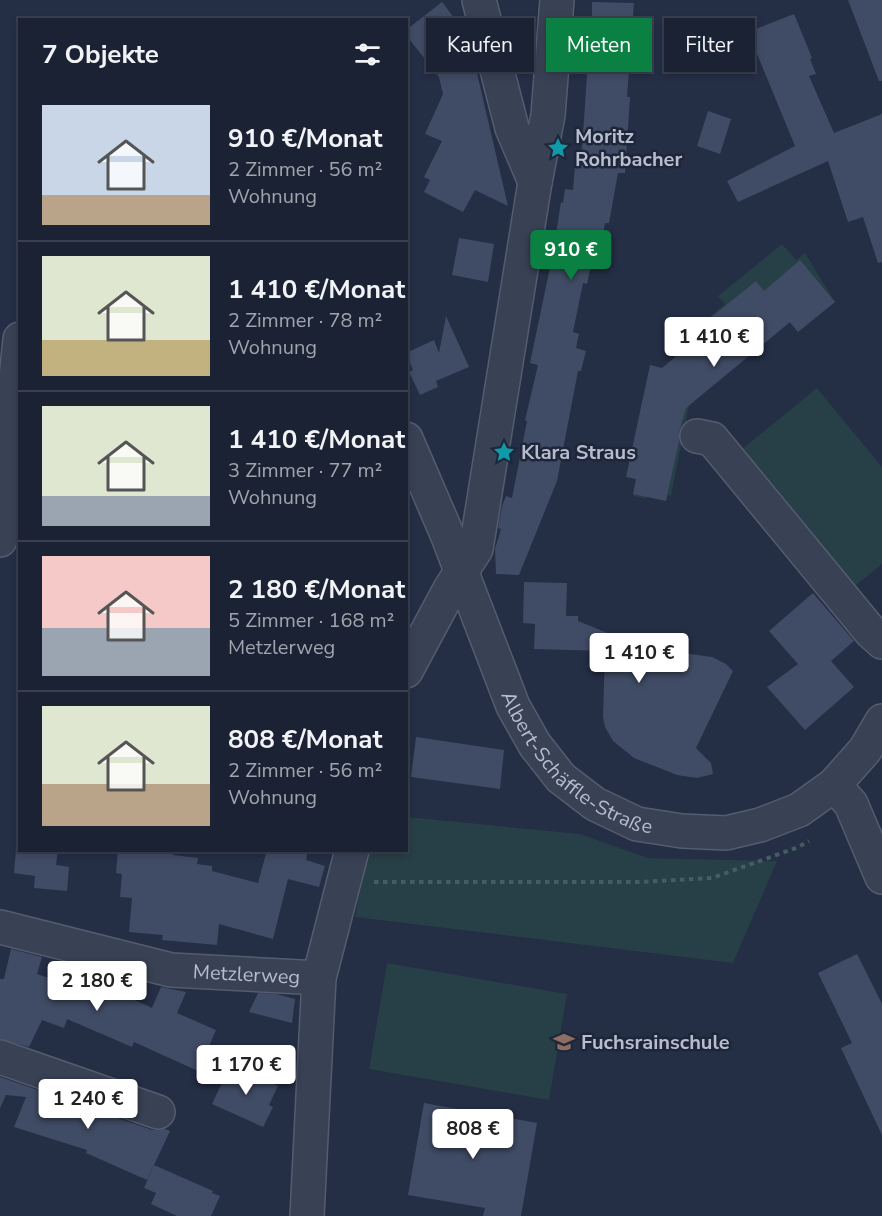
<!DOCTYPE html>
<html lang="de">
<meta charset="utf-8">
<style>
:root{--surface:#1b2234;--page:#282f40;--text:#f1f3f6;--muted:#a0a4ac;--line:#393f4f;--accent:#0b8043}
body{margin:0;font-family:"Nunito Sans",sans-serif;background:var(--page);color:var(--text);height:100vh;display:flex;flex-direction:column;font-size:22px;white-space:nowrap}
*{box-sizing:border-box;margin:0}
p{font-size:20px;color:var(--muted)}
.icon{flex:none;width:33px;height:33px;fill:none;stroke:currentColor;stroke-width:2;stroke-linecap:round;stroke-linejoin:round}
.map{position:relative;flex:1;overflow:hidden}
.side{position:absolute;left:18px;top:18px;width:390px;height:834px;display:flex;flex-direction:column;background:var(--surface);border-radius:0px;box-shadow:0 3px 9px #0003,0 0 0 2px var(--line)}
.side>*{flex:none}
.top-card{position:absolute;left:426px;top:18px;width:366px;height:54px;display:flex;gap:12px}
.price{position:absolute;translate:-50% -51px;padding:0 14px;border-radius:6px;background:#fff;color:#222;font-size:20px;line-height:39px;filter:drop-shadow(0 2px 3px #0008)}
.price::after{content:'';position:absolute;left:50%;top:36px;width:18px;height:14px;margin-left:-9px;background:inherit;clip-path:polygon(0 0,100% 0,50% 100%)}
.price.selected{background:var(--accent);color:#fff}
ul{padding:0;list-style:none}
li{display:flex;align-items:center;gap:18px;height:150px;padding:0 24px}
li+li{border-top:2px solid var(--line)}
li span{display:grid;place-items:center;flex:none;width:168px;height:120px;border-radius:0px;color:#555}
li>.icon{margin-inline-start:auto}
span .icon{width:72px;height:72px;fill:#fffc;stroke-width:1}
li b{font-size:26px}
h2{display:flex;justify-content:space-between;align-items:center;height:72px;padding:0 24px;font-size:26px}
.chip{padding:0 21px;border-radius:0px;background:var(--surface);box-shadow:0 3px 9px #0003,0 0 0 2px var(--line);font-size:21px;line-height:54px}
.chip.selected{background:var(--accent);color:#fff}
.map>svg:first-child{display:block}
.green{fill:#273f46}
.building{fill:#404c65}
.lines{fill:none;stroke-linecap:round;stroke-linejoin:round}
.minor-casing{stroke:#555c6f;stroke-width:36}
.path{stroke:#455c62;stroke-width:4;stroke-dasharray:4.5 4.5;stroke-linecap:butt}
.minor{stroke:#394155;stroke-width:33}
.labels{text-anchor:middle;stroke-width:5;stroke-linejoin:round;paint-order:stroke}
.poi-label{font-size:20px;font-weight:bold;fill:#b7bdce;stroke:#1e263a;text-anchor:start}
.street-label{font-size:20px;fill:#b7bdce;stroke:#1e263a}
</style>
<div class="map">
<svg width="882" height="1216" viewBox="0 0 882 1216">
<rect width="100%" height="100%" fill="#242e45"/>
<g class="green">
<path d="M782,244l14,16 9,-7 30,49 -37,30 -9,-10 -100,83 -18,91 -23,-4 -2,7 -13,-3 29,-128 13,-11 -6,-7 56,-46 -7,-8z"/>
<path d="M817,388l65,79v97l-28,23 -113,-137z"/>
<path d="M407,817l173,17 68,24 129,3 -44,102 -378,-46 13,-66 38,-1z"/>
<path d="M387,963l180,31 -18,106 -180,-31z"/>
</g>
<g class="building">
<path d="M848,0h34v81h-3z"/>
<path d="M442,2l22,29 3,-1 41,176 -33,-16 -12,22 -39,-20 6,-12 -6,-3 18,-36 -17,-7 18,-40 -4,-17 -33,-42v-5z"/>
<path d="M592,2l42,1 -7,94h3l-5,76h-7l-9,50h-4l-8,42h-6l-4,19 -4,-1 -10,49 6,2 -3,14 10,3 -5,20h-3l-21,110 -38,94 -23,-1 -1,-25 6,-20 -3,-1 4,-22 4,-10 6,2 15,-77 -2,-1 13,-55 -8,-2 23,-110 8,-51 2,1 2,-14 8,1 3,-38 6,-3 8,-119h2z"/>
<path d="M794,14l18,44 -2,1 6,15 -7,2 25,57 48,-19v148l-4,1 -15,-46 -15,5 -20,-61 -90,41 -11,-21 68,-35 -47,-114z"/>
<path d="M708,111l23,8 -11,35 -23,-8z"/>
<path d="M459,238l35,6 -6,38 -36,-7z"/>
<path d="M800,260l35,42 -37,30 -8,-10 -104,86 -7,24v9l-13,60 -33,-7 3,-15 -10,-2 24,-112 12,3 36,-30 -5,-6 63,-51 8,10z"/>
<path d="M446,316l23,51 -33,14 2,6 -18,8 -11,-23 4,-2 -7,-17 28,-13 5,13z"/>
<path d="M524,582l43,1 -1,33h12v5l54,22h13l8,-8 6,-2h10l9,7 5,13 29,4 14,7 7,7 -37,77 15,15 2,11 -16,4 -20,-3 -43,-17 -21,-17 -8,-14 -2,-10 2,-66 -71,-2 1,-25 -12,-1z"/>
<path d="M813,593l41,48 -23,20 23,26 -49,43 -38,-43 31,-23 -29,-33z"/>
<path d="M416,737l88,13 -4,39 -89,-12z"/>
<path d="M16,850h42l-2,15 13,2 -2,24 -33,-3 1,-12 -21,-3z"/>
<path d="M118,850h55v5l25,3 -1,6 15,2v5l46,12 9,-33h41l-2,10 19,6 -6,21 -31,-8 -15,60 -54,-15 -2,21 -55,-5 1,-5 -34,-3 3,-34 -12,-1 2,-23 -6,-1z"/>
<path d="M11,949l31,8 -5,17 43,14 7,-20 24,7 -4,12 45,21 9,-21 25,5 -9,21 39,17 -18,41 -64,-29 -2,5 -65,-28 -3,9 -22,-8 -13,27 -29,-8v-60h4z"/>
<path d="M857,954l25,50v131l-41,-87 11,-5 -34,-70z"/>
<path d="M258,993l18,1 19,5 -3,24 -43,-11z"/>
<path d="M231,1064l47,22 -9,19 4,2 -10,20 -51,-23z"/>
<path d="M0,1077l64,22h-14l37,13 2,-4 63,22 13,-1 5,2 -23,49 -61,-27 1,-3 -73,-23 12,-30 -20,-2 -6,13z"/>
<path d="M424,1103l113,20 -16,93h-38l2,-8 -77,-13z"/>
<path d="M154,1165l59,26 -1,2 8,3 -9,20h-34l-26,-12 5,-11 -12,-5z"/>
</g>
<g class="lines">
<defs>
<g id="minor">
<path d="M479,0l33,128 23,54"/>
<path d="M697,436l15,3 159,193 11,10"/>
<path id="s1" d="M406,439l41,95 66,172 22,39 26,33 34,26 42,20 45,7 44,2 34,-8 39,-15 35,-25 31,-35 17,-29"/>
<path d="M0,540l20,-201"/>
<path d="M406,671l44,-82 26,-40 59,-367 13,-67 9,-115"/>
<path d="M834,785l17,19 31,73"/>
<path id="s2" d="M0,927l171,43 148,8"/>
<path d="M0,1057l158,55"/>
<path d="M307,1216l12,-238 33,-128"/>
</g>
</defs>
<use href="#minor" class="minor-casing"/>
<path class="path" d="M374,882h264l74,-4 84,-30 13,-7"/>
<use href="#minor" class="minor"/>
</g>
<defs>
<symbol id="sight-bare" viewBox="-9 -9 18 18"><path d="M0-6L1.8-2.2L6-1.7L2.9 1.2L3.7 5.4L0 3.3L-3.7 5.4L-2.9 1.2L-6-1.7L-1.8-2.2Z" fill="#0f9aa8" stroke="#1e263a" stroke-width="2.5" paint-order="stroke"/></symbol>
<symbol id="school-bare" viewBox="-9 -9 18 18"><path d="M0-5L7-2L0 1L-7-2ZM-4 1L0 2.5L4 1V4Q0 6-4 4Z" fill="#8d6e63" stroke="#1e263a" stroke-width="2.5" paint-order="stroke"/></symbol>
</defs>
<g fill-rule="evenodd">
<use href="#sight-bare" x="543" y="133" width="30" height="30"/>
<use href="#sight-bare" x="489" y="437" width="30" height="30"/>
<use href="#school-bare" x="549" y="1027" width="30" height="30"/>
</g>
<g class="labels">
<g class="poi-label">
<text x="575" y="143">Moritz<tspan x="575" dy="23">Rohrbacher</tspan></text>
<text x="521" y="459">Klara Straus</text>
<text x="581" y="1049">Fuchsrainschule</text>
</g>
<g class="street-label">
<text dy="7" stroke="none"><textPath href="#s1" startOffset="376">Albert-Schäffle-Straße</textPath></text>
<text dy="7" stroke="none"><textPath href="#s2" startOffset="252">Metzlerweg</textPath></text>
</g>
</g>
</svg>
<b class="price selected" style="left:571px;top:281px">910 €</b>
<b class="price" style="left:714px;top:368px">1 410 €</b>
<b class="price" style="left:639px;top:684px">1 410 €</b>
<b class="price" style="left:97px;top:1012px">2 180 €</b>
<b class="price" style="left:246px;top:1096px">1 170 €</b>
<b class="price" style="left:88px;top:1130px">1 240 €</b>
<b class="price" style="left:473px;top:1160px">808 €</b>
<div class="top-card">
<a class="chip">Kaufen</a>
<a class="chip selected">Mieten</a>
<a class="chip">Filter</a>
</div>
<section class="side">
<h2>7 Objekte<svg class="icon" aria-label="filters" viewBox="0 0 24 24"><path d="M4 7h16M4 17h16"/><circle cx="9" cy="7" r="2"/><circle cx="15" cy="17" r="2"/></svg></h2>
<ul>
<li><span style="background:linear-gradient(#c9d6e8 75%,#b9a48a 0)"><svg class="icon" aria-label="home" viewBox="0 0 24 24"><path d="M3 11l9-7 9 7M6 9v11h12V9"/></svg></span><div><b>910 €/Monat</b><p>2 Zimmer · 56 m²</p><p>Wohnung</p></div></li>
<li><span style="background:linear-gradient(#dfe7d0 70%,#c2b280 0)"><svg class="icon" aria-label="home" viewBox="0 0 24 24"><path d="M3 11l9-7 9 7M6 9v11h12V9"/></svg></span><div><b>1 410 €/Monat</b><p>2 Zimmer · 78 m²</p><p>Wohnung</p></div></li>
<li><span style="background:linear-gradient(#dfe7d0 75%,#9aa5b1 0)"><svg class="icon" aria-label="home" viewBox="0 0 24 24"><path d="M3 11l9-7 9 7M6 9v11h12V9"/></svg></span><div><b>1 410 €/Monat</b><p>3 Zimmer · 77 m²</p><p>Wohnung</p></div></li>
<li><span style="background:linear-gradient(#f6c9c9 60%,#9aa5b1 0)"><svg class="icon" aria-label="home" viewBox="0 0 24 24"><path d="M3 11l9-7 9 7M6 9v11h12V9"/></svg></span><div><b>2 180 €/Monat</b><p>5 Zimmer · 168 m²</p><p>Metzlerweg</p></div></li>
<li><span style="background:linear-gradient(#dfe7d0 65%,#b9a48a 0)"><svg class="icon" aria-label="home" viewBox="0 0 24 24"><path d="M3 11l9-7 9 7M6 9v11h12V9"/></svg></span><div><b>808 €/Monat</b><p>2 Zimmer · 56 m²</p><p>Wohnung</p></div></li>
</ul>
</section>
</div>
